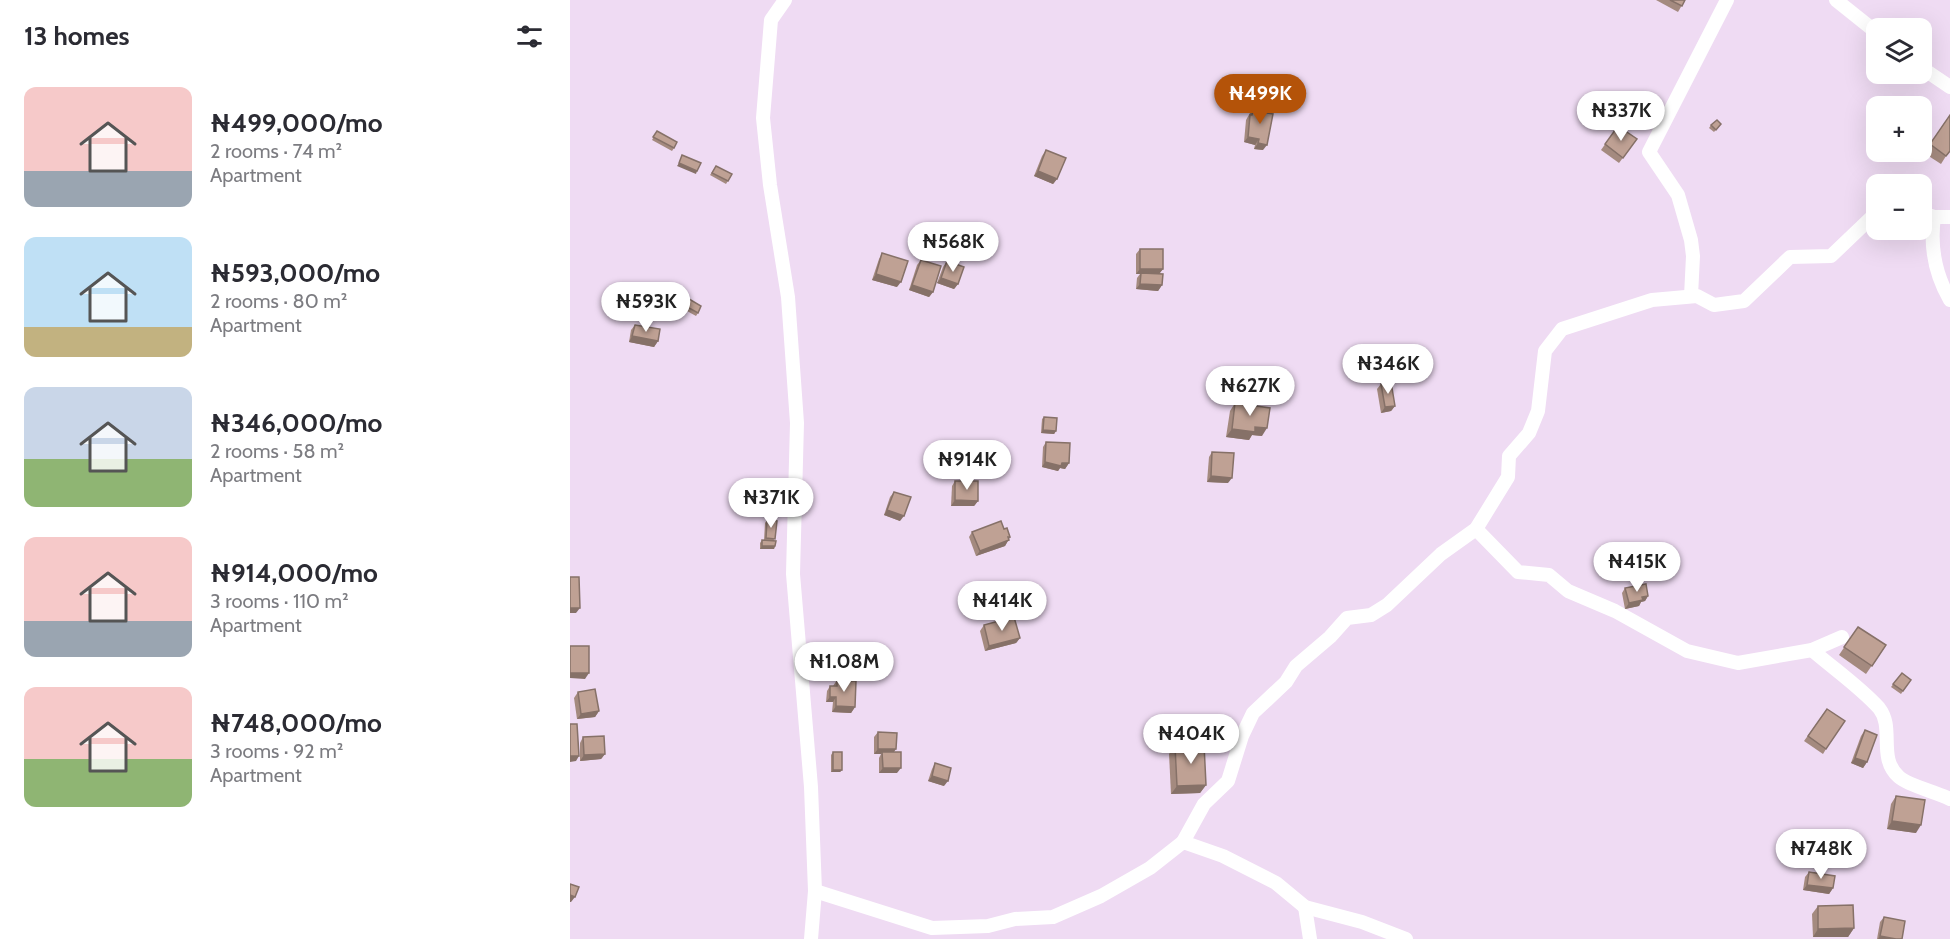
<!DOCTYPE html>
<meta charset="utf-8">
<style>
:root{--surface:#fff;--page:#f2f2f3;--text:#2b2b33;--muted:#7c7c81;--accent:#b45309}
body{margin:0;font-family:Cabin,sans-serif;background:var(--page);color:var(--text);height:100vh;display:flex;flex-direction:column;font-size:22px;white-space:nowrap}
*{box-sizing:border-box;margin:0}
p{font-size:20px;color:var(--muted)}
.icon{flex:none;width:33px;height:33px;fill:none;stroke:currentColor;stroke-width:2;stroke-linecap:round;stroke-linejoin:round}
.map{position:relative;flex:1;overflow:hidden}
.panel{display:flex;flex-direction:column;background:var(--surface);width:570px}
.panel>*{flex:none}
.controls{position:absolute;left:1296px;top:18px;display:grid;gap:12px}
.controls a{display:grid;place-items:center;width:66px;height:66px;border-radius:12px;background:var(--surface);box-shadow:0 6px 24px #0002;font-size:30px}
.price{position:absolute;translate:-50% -51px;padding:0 14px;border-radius:21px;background:#fff;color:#222;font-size:20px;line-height:39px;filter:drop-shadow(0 2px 3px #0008)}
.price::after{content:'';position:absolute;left:50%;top:36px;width:18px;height:14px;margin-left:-9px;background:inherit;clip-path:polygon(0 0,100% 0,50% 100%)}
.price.selected{background:var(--accent);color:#fff}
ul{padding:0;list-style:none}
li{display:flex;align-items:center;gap:18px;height:150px;padding:0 24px}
li span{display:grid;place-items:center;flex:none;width:168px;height:120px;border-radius:12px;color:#555}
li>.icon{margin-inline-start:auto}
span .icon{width:72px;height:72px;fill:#fffc;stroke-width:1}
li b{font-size:26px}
h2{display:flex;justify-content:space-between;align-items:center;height:72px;padding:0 24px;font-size:26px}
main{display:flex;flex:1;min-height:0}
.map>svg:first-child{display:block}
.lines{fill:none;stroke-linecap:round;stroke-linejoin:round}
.minor{stroke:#fff;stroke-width:14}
.wall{fill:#a48a7f}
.shaded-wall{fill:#867168}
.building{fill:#bfa194;stroke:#867168;stroke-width:1.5}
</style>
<main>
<section class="panel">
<h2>13 homes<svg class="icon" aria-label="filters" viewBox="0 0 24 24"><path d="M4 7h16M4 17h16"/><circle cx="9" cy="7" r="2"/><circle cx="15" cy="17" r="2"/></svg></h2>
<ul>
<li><span style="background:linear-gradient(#f6c9c9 70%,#9aa5b1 0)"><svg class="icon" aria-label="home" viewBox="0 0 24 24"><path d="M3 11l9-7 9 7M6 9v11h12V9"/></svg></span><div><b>₦499,000/mo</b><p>2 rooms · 74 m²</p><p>Apartment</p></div></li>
<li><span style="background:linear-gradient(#bfe0f5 75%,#c2b280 0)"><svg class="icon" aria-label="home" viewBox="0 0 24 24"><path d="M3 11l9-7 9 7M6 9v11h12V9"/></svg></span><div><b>₦593,000/mo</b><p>2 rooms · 80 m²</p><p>Apartment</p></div></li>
<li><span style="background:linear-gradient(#c9d6e8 60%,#8fb573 0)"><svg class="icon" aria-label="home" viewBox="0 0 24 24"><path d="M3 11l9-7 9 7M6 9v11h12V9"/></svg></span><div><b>₦346,000/mo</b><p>2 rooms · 58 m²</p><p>Apartment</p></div></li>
<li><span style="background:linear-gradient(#f6c9c9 70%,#9aa5b1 0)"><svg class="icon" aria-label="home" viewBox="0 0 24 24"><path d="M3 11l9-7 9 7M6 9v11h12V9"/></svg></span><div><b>₦914,000/mo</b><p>3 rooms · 110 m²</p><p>Apartment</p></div></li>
<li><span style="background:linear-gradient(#f6c9c9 60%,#8fb573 0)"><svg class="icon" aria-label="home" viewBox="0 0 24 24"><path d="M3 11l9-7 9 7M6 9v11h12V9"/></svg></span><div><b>₦748,000/mo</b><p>3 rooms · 92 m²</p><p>Apartment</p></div></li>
</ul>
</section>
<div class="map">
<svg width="1380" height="939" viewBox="0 0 1380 939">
<rect width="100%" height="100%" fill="#efdbf3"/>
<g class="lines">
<g class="minor">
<path d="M215,0l-14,20 -8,98 7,67 18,112 9,126 -4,151 18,213 4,104 -4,48"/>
<path d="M1266,0l40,32"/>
<path d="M1352,68l28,19"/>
<path d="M1352,213l12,4h16"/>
<path d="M1364,217c-4,28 1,57 16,83"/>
<path d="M1121,296l2,-40 -2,-16 -13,-45 -29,-43 78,-152"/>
<path d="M906,529l42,43 31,3 19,16 47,20 72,40 51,12 74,-13 30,-13"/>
<path d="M1242,650c22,19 48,37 67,58 16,20 -2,50 20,69 10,9 38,15 51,22"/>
<path d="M613,842l21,-38 24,-23 14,-45 11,-23 33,-31 10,-16 34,-29 17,-19 24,-3 16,-10 54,-51 35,-25 32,-52 1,-21 20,-23 9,-22 7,-60 17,-22 90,-29 45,-4 17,9 30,-4 46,-44 41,-1 45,-43"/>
<path d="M245,891l117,37 56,-2 27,-7 38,-2 48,-21 49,-28 33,-26 40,14 53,27 29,24 57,15 44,17"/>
<path d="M735,907l5,32"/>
</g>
</g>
<g class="wall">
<path d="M1086,0h29l-7,12z"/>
<path d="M684,106l9,44 -9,-1 1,-4 -11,-3 2,-22z"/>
<path d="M1380,115l-4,41 -5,8 -17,-11z"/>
<path d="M1151,124l-7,8 -5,-4 2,-3z"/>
<path d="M1048,126l19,13 -18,24 -18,-13z"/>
<path d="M87,131l17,17 -2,3 -20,-11z"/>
<path d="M476,150l11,29 -4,5 -19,-8 8,-20z"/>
<path d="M146,166l16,8 -6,10 -16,-9z"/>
<path d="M570,249l23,20 -4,5 3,11 -4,6 -22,-2 1,-11 3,-4h-4v-20z"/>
<path d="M312,253l15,34 -25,-7 7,-21z"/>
<path d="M351,260l12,32 -4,5 -20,-7 8,-25z"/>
<path d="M377,261l11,23 -4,5 -17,-6 6,-16z"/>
<path d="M114,296l14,17 -2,3 -18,-10z"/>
<path d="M65,325l23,16 -4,6 -25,-5 2,-12z"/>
<path d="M811,384l14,22 -4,5 -10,2 -4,-24z"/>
<path d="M665,403l27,33 -10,-1 -3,5 -23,-3 4,-26z"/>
<path d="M474,417l12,14 -2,3 -13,-1 1,-14z"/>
<path d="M476,442l23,21 -4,6 -5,-1 -2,3 -16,-4 1,-20z"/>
<path d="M642,452l16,31 -21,-1 2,-25z"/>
<path d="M385,481l23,20 -4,5h-23l1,-20z"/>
<path d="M324,492l6,29 -16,-6 6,-18z"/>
<path d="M197,520l7,20 1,6 -1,3h-14v-6l2,-3h2l1,-17z"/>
<path d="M434,529l6,8 -5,9 -29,10 -7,-19 3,-5z"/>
<path d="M1055,588l23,8 -3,5 -4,1 -2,4 -14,3 -3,-16z"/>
<path d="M414,625l36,13 -4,5 -31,8 -5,-20z"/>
<path d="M1288,627l28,18 -20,29 -27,-19z"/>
<path d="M1332,673l9,7 -10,14 -10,-7z"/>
<path d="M267,680l18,27 -4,6 -19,-1 1,-10h-7l1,-11 3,-5h3z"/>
<path d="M8,692l21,19 -4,6 -18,2 -3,-21z"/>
<path d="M1257,709l-1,40 -3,5 -19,-13z"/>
<path d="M1295,730l2,32 -4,6 -12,-5 10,-27z"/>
<path d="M308,732l16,20 3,21h-18v-15l2,-4h-7v-17z"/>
<path d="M13,737l22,17 -4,5 -21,2v-18z"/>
<path d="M605,746l31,39 -6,8 -29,1 -2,-40z"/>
<path d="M263,752l9,18 -2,2h-9v-17z"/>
<path d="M365,763l9,23 -16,-5 4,-12z"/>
<path d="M1326,796l20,37 -29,-4 4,-25z"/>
<path d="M1239,872l24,16 -4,6 -26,-4 2,-13z"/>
<path d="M1248,906l36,22 -6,9h-35l-1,-23z"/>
<path d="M1314,917l18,22h-25l3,-17z"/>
</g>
<g class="shaded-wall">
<path d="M678,137l11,2 -4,6 -11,-3z"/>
<path d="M688,143l9,2 -4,5 -9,-1z"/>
<path d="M109,163l18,8 -1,3 -19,-8z"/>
<path d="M468,171l19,8 -4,5 -19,-8z"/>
<path d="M570,269h23l-4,5h-23z"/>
<path d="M306,274l25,8 -4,5 -25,-7z"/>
<path d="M371,278l17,6 -4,5 -17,-6z"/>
<path d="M570,284l22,1 -4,6 -22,-2z"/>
<path d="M342,285l21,7 -4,5 -20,-7z"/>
<path d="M62,336l26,5 -4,6 -25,-5z"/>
<path d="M825,406l-4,5 -10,2 4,-6z"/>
<path d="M685,427l12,1 -5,8 -10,-1 -3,5 -23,-3 6,-8z"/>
<path d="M473,430l13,1 -2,3 -13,-1z"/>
<path d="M475,462l17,1h7l-4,6 -5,-1 -2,3 -16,-4z"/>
<path d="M641,476l21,2 -4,5 -21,-1z"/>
<path d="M385,500l23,1 -4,5h-23z"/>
<path d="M317,510l17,6 -4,5 -16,-6z"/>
<path d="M438,537h2l-5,9 -29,10 4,-5z"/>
<path d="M192,546h13l-1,3h-14z"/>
<path d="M1078,596l-3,5 -4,1 -2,4 -14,3 4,-6 13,-6z"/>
<path d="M0,608h10l-4,5h-6z"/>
<path d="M450,638l-4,5 -31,8 4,-5z"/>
<path d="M0,673h19l-4,6 -15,-1z"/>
<path d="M260,697h6l-3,5h-7z"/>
<path d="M266,706l19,1 -4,6 -19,-1z"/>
<path d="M29,711l-4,6 -18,2 4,-5z"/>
<path d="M308,749h18l-4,6 -10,-3 -1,2h-7z"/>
<path d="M35,754l-4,5 -21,2 4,-6z"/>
<path d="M0,756h9l-3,5 -6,1z"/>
<path d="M1285,758l12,4 -4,6 -12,-5z"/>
<path d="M313,768h18l-4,5h-18z"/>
<path d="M263,770h9l-2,2h-9z"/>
<path d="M362,776l16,5 -4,5 -16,-5z"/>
<path d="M636,785l-6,8 -29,1 6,-8z"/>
<path d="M1322,821l29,4 -5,8 -29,-4z"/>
<path d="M1237,885l26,3 -4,6 -26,-4z"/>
<path d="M0,895l5,2 -4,5h-1z"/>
<path d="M1284,928l-6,9h-35l5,-8z"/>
<path d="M1310,936l16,3h-18z"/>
</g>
<g class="building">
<path d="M1100,0h15l-3,6z"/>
<path d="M684,106l13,3 -1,4 7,1 -6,31 -9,-2 1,-4 -11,-2 2,-22h2z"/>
<path d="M1380,115v36l-4,5 -16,-12z"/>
<path d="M1147,120l4,4 -5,6 -5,-5z"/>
<path d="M1048,126l19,13 -14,19 -18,-14z"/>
<path d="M87,131l20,11 -3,6 -21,-11z"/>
<path d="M476,150l20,8 -9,21 -19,-8z"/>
<path d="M112,155l19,8 -4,8 -18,-8z"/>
<path d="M146,166l16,8 -4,7 -16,-8z"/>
<rect x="570" y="249" width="23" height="20"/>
<path d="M312,253l26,8 -7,21 -25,-8z"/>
<path d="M351,260l20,6 -8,26 -21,-7z"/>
<path d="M377,261l17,6 -6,17 -17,-6z"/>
<path d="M571,273l22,1 -1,11 -22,-1z"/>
<path d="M114,296l17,10 -3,7 -18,-10z"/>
<path d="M65,325l25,4 -2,12 -26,-5z"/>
<path d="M821,382l4,24 -10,1 -4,-23z"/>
<path d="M665,403l35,5 -3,20 -12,-1v5l-23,-3z"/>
<path d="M474,417l13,1 -1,13 -13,-1z"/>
<path d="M476,442l24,1 -1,20h-7l-1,3 -16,-4z"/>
<path d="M642,452l22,1 -2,25 -21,-2z"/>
<path d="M385,481h23v20l-23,-1z"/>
<path d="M324,492l17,5 -7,19 -17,-6z"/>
<path d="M197,520l10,1 -2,18 -9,-1z"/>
<path d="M431,521l3,8 3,-1 3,9h-2l1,3 -29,11 -8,-19z"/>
<path d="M192,540l14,1 -1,5h-13z"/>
<path d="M0,577h9l1,31h-10z"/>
<path d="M1076,584l2,12 -6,1 1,3 -14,3 -4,-15z"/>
<path d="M444,617l6,21 -31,8 -5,-21z"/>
<path d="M1288,627l28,18 -14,21 -28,-19z"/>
<rect x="0" y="646" width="19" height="27"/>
<path d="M1332,673l9,7 -8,11 -10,-7z"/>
<path d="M267,680l19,1 -1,26 -19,-1v-9h-6v-11h7z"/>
<path d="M25,689l4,22 -18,3 -3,-22z"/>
<path d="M1257,709l18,12 -19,28 -18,-13z"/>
<path d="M0,724h7l2,32h-9z"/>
<path d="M1295,730l12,5 -10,27 -12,-4z"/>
<path d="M308,732l19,1 -1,16h-18z"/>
<path d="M34,736l1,18 -21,1 -1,-18z"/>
<path d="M634,744l2,41 -29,1 -2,-40z"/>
<rect x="263" y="752" width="9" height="18"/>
<path d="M312,752h19v16h-18z"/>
<path d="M365,763l16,5 -3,13 -16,-5z"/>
<path d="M1326,796l29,4 -4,25 -29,-4z"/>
<path d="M1239,872l26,4 -2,12 -26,-3z"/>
<path d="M0,884l9,3 -4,10 -5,-2z"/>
<path d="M1283,905l1,23 -36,1v-23z"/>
<path d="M1314,917l21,4 -3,18h-6l-16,-3z"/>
</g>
</svg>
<div class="controls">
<a><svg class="icon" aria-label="layers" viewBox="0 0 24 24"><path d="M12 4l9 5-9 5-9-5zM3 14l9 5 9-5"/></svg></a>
<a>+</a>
<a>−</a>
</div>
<b class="price selected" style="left:690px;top:125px">₦499K</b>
<b class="price" style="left:1051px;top:142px">₦337K</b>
<b class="price" style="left:383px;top:273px">₦568K</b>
<b class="price" style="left:76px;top:333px">₦593K</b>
<b class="price" style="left:818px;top:395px">₦346K</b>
<b class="price" style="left:680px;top:417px">₦627K</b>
<b class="price" style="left:397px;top:491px">₦914K</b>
<b class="price" style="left:201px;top:529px">₦371K</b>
<b class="price" style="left:1067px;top:593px">₦415K</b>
<b class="price" style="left:432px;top:632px">₦414K</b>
<b class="price" style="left:274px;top:693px">₦1.08M</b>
<b class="price" style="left:621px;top:765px">₦404K</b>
<b class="price" style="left:1251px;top:880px">₦748K</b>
</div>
</main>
